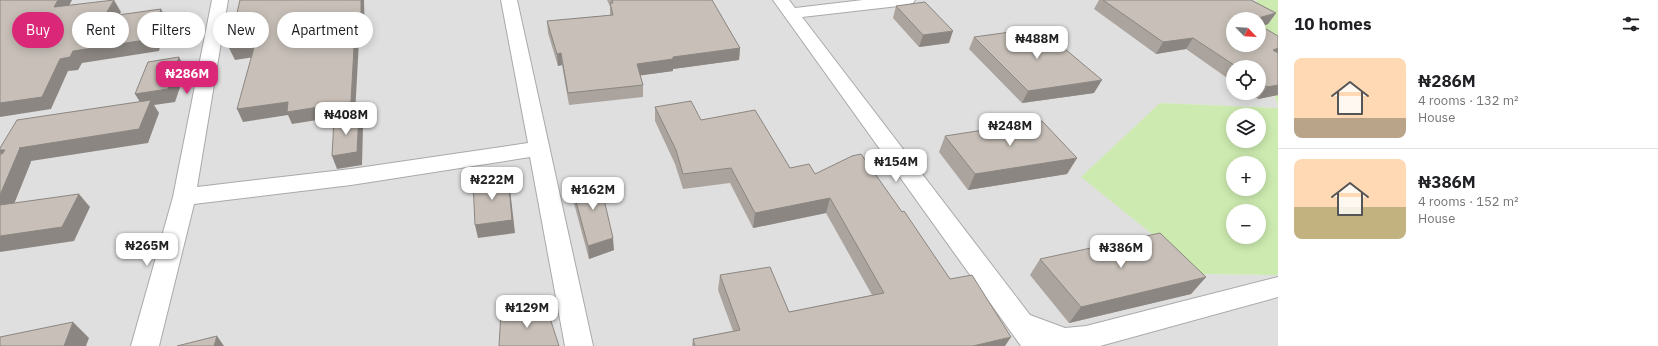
<!DOCTYPE html>
<meta charset="utf-8">
<style>
:root{--surface:#fff;--page:#f2f2f2;--text:#202124;--muted:#757577;--line:#e0e0e0;--accent:#db2777}
body{margin:0;font-family:"IBM Plex Sans",sans-serif;background:var(--page);color:var(--text);height:100vh;display:flex;flex-direction:column;font-size:15px;white-space:nowrap}
*{box-sizing:border-box;margin:0}
p{font-size:13px;color:var(--muted)}
.icon{flex:none;width:22px;height:22px;fill:none;stroke:currentColor;stroke-width:2;stroke-linecap:round;stroke-linejoin:round}
.map{position:relative;flex:1;overflow:hidden}
.side{display:flex;flex-direction:column;background:var(--surface);width:380px}
.side>*{flex:none}
.guide{position:absolute;left:12px;top:12px;width:380px;height:36px;display:flex;gap:8px}
.needle{width:26px;rotate:115deg}
.fabs{position:absolute;left:1226px;top:12px;display:grid;gap:8px}
.fabs a{display:grid;place-items:center;width:40px;height:40px;border-radius:50%;background:var(--surface);box-shadow:0 2px 10px #0003;font-size:20px}
.price{position:absolute;translate:-50% -34px;padding:0 9px;border-radius:8px;background:#fff;color:#222;font-size:13px;line-height:26px;filter:drop-shadow(0 1px 2px #0008)}
.price::after{content:'';position:absolute;left:50%;top:24px;width:12px;height:9px;margin-left:-6px;background:inherit;clip-path:polygon(0 0,100% 0,50% 100%)}
.price.selected{background:var(--accent);color:#fff}
ul{padding:0;list-style:none}
li{display:flex;align-items:center;gap:12px;height:100px;padding:0 16px}
li+li{border-top:1px solid var(--line)}
li span{display:grid;place-items:center;flex:none;width:112px;height:80px;border-radius:8px;color:#555}
li>.icon{margin-inline-start:auto}
span .icon{width:48px;height:48px;fill:#fffc;stroke-width:1}
li b{font-size:17px}
h2{display:flex;justify-content:space-between;align-items:center;height:48px;padding:0 16px;font-size:17px}
.tag{padding:0 14px;border-radius:18px;background:var(--surface);box-shadow:0 2px 10px #0003;font-size:14px;line-height:36px}
.tag.selected{background:var(--accent);color:#fff}
main{display:flex;flex:1;min-height:0}
.map>svg:first-child{display:block}
.residential{fill:#e0dfdf;fill-rule:evenodd}
.grass{fill:#cdebb0;fill-rule:evenodd}
.lines{fill:none;stroke-linecap:round;stroke-linejoin:round}
.minor-casing{stroke:#a9a9a9;stroke-width:2}
.minor{fill:#fff;fill-rule:evenodd}
.wall{fill:#aba49e}
.shaded-wall{fill:#8b8681}
.building{fill:#c7bfb8;stroke:#8b8681}
</style>
<main>
<div class="map">
<svg width="1278" height="346" viewBox="0 0 1278 346">
<rect width="100%" height="100%" fill="#f2efe9"/>
<path class="residential" d="M0,0h1257l-4,19h-20v26h26v-4l19,67 -118,-5 42,171 76,1v71h-1278zM1233,67h26v26h-26z"/>
<g class="grass">
<path d="M1257,0h21v107l-19,-66v-22h-6z"/>
<path d="M1160,103l118,5v167l-76,-1 -121,-97zM1233,115h26v26h-26zM1233,163h26v26h-26zM1233,211h26v26h-26z"/>
</g>
<g class="lines">
<defs>
<g id="minor">
<path d="M212,0h16l-31,187 154,-18 177,-26 -27,-143h16l76,346h-28l-35,-189 -179,28 -157,19 -35,142h-28l42,-149z"/>
<path d="M773,0h16l6,8 68,-8h52l-2,3 -6,2 -105,12 228,298 35,13 21,-2 192,-49v20l-178,49h-79z"/>
</g>
</defs>
<use href="#minor" class="minor-casing"/>
<use href="#minor" class="minor"/>
</g>
<g class="wall">
<path d="M607,0h105l28,48 -1,12 -66,9v2l-33,4 3,10v12l-74,8 -7,-40 -4,1 -10,-33 -1,-12 63,-6v-9z"/>
<path d="M1099,0h152l25,13 -8,11 -7,2 17,69 -20,4 -9,-6h10v-26h-26v15l-47,-33 -30,5 -62,-45z"/>
<path d="M896,6l53,37 -30,4 -26,-29z"/>
<path d="M974,37l120,56 -72,10 -53,-54z"/>
<path d="M655,107l46,13 89,48 25,6 135,105 55,67h-313l1,-7 40,-8 -15,-41 2,-15 69,37 83,-17 -46,-82 -73,15 -23,-45 -47,6 -8,-25 -20,-43z"/>
<path d="M945,136l132,22 -10,16 -99,16 -29,-38z"/>
<path d="M571,183l43,67 -25,9 -17,-63z"/>
<path d="M1040,259l166,18 -15,17 -122,29 -39,-48z"/>
</g>
<g class="shaded-wall">
<path d="M58,0h14l-10,19 -8,-12z"/>
<path d="M114,0l7,12 -10,17 -7,-12z"/>
<path d="M361,0h3l1,40 -6,1 -4,73 -63,10 -4,-9 -45,7 -6,-13z"/>
<path d="M161,9l6,11 -8,31 -77,12 -4,7 -10,1 -17,38 -51,8v-14l60,-44 13,-8z"/>
<path d="M1276,13l-8,11 -9,3v-8h-4z"/>
<path d="M953,31l-4,12 -30,4 4,-12z"/>
<path d="M1193,38l-7,11 -30,5 7,-12z"/>
<path d="M255,44l5,12 -25,4 -6,-12z"/>
<path d="M740,48l-1,12 -66,9v2l-36,5v-12l36,-7z"/>
<path d="M1278,48v10l-5,-8z"/>
<path d="M561,53l1,12 -4,1 -1,-12z"/>
<path d="M179,57l7,13 -11,32 -21,3 5,8 -11,30 -117,18v1l-23,57 -8,-9v-15l10,-31 -10,-11v-3l19,-2 124,-41 -8,-13z"/>
<path d="M1102,80l-8,13 -72,10 6,-12z"/>
<path d="M1278,85v10l-20,4 9,-12z"/>
<path d="M359,115l4,12 -1,38 -25,4 -5,-13z"/>
<path d="M1077,158l-10,16 -99,16 7,-16z"/>
<path d="M508,176l2,13 5,44 -37,5 -3,-13z"/>
<path d="M79,194l11,13 -16,34 -74,11v-16z"/>
<path d="M830,198l-4,15 -73,15 2,-15z"/>
<path d="M613,238l1,12 -25,9 -1,-13z"/>
<path d="M1206,277l-15,17 -122,29 12,-16z"/>
<path d="M73,322l16,16 -3,8h-22z"/>
<path d="M217,336l7,10h-10z"/>
<path d="M1011,337l-6,9h-32z"/>
</g>
<g class="building">
<path d="M0,0h58l-4,7 60,-7 -10,17 57,-8 -9,30 -79,12 -3,6 -10,2 -18,38 -42,6z"/>
<path d="M240,0h121v28l-6,1 -4,73 -64,10 1,-10 -51,7 18,-65 -26,4z"/>
<path d="M612,0h100l28,48 -67,9v2l-36,5 6,21 -75,8 -7,-40 -4,1 -10,-33 66,-6 -3,-12h3z"/>
<path d="M1103,0h148l25,13 -21,6h-22v26h26v-20l19,11v12l-5,2 5,3v32l-11,2 -8,-5v-15h-22l-44,-29 -30,4z"/>
<path d="M925,2l28,29 -30,4 -27,-29z"/>
<path d="M1040,28l62,52 -74,11 -54,-54z"/>
<path d="M179,57l-11,32 -33,5 13,-32z"/>
<path d="M151,100l-12,29 -120,19h1l-20,47v-41h2l3,-4h-5v-2l17,-28z"/>
<path d="M691,101l10,19 54,-10 35,58 19,-4 6,10 37,-18 9,-2 41,58 2,-1 46,68 22,-4 39,62 -38,9h-278l-2,-7 47,-9 -20,-55 50,-8 19,45 95,-19 -54,-95 -75,15 -24,-45 -48,6 -7,-24 -21,-43z"/>
<path d="M359,115l-2,37 -25,4 2,-37z"/>
<path d="M1042,121l35,37 -102,16 -30,-38z"/>
<path d="M508,176l4,44 -37,5 -2,-44z"/>
<path d="M599,178l14,60 -25,8 -17,-63z"/>
<path d="M79,194l-17,33 -62,9v-31z"/>
<path d="M1160,233l46,44 -125,30 -41,-48z"/>
<path d="M547,309l12,37h-60l2,-34z"/>
<path d="M73,322l-9,24h-64v-9z"/>
<path d="M217,336l-3,10h-37z"/>
</g>
</svg>
<div class="fabs">
<a><svg class="needle" viewBox="-14 -14 28 28"><path d="M0-13l5 13h-10z" fill="#e53935"/><path d="M0 13l5-13h-10z" fill="#757577"/></svg></a>
<a><svg class="icon" aria-label="locate" viewBox="0 0 24 24"><circle cx="12" cy="12" r="6"/><path d="M12 2v4M12 18v4M2 12h4M18 12h4"/></svg></a>
<a><svg class="icon" aria-label="layers" viewBox="0 0 24 24"><path d="M12 4l9 5-9 5-9-5zM3 14l9 5 9-5"/></svg></a>
<a>+</a>
<a>−</a>
</div>
<b class="price" style="left:1037px;top:60px">₦488M</b>
<b class="price selected" style="left:187px;top:95px">₦286M</b>
<b class="price" style="left:346px;top:136px">₦408M</b>
<b class="price" style="left:1010px;top:147px">₦248M</b>
<b class="price" style="left:896px;top:183px">₦154M</b>
<b class="price" style="left:492px;top:201px">₦222M</b>
<b class="price" style="left:593px;top:211px">₦162M</b>
<b class="price" style="left:147px;top:267px">₦265M</b>
<b class="price" style="left:1121px;top:269px">₦386M</b>
<b class="price" style="left:527px;top:329px">₦129M</b>
<div class="guide">
<a class="tag selected">Buy</a>
<a class="tag">Rent</a>
<a class="tag">Filters</a>
<a class="tag">New</a>
<a class="tag">Apartment</a>
</div>
</div>
<section class="side">
<h2>10 homes<svg class="icon" aria-label="filters" viewBox="0 0 24 24"><path d="M4 7h16M4 17h16"/><circle cx="9" cy="7" r="2"/><circle cx="15" cy="17" r="2"/></svg></h2>
<ul>
<li><span style="background:linear-gradient(#ffd9b3 75%,#b9a48a 0)"><svg class="icon" aria-label="home" viewBox="0 0 24 24"><path d="M3 11l9-7 9 7M6 9v11h12V9"/></svg></span><div><b>₦286M</b><p>4 rooms · 132 m²</p><p>House</p></div></li>
<li><span style="background:linear-gradient(#ffd9b3 60%,#c2b280 0)"><svg class="icon" aria-label="home" viewBox="0 0 24 24"><path d="M3 11l9-7 9 7M6 9v11h12V9"/></svg></span><div><b>₦386M</b><p>4 rooms · 152 m²</p><p>House</p></div></li>
</ul>
</section>
</main>
